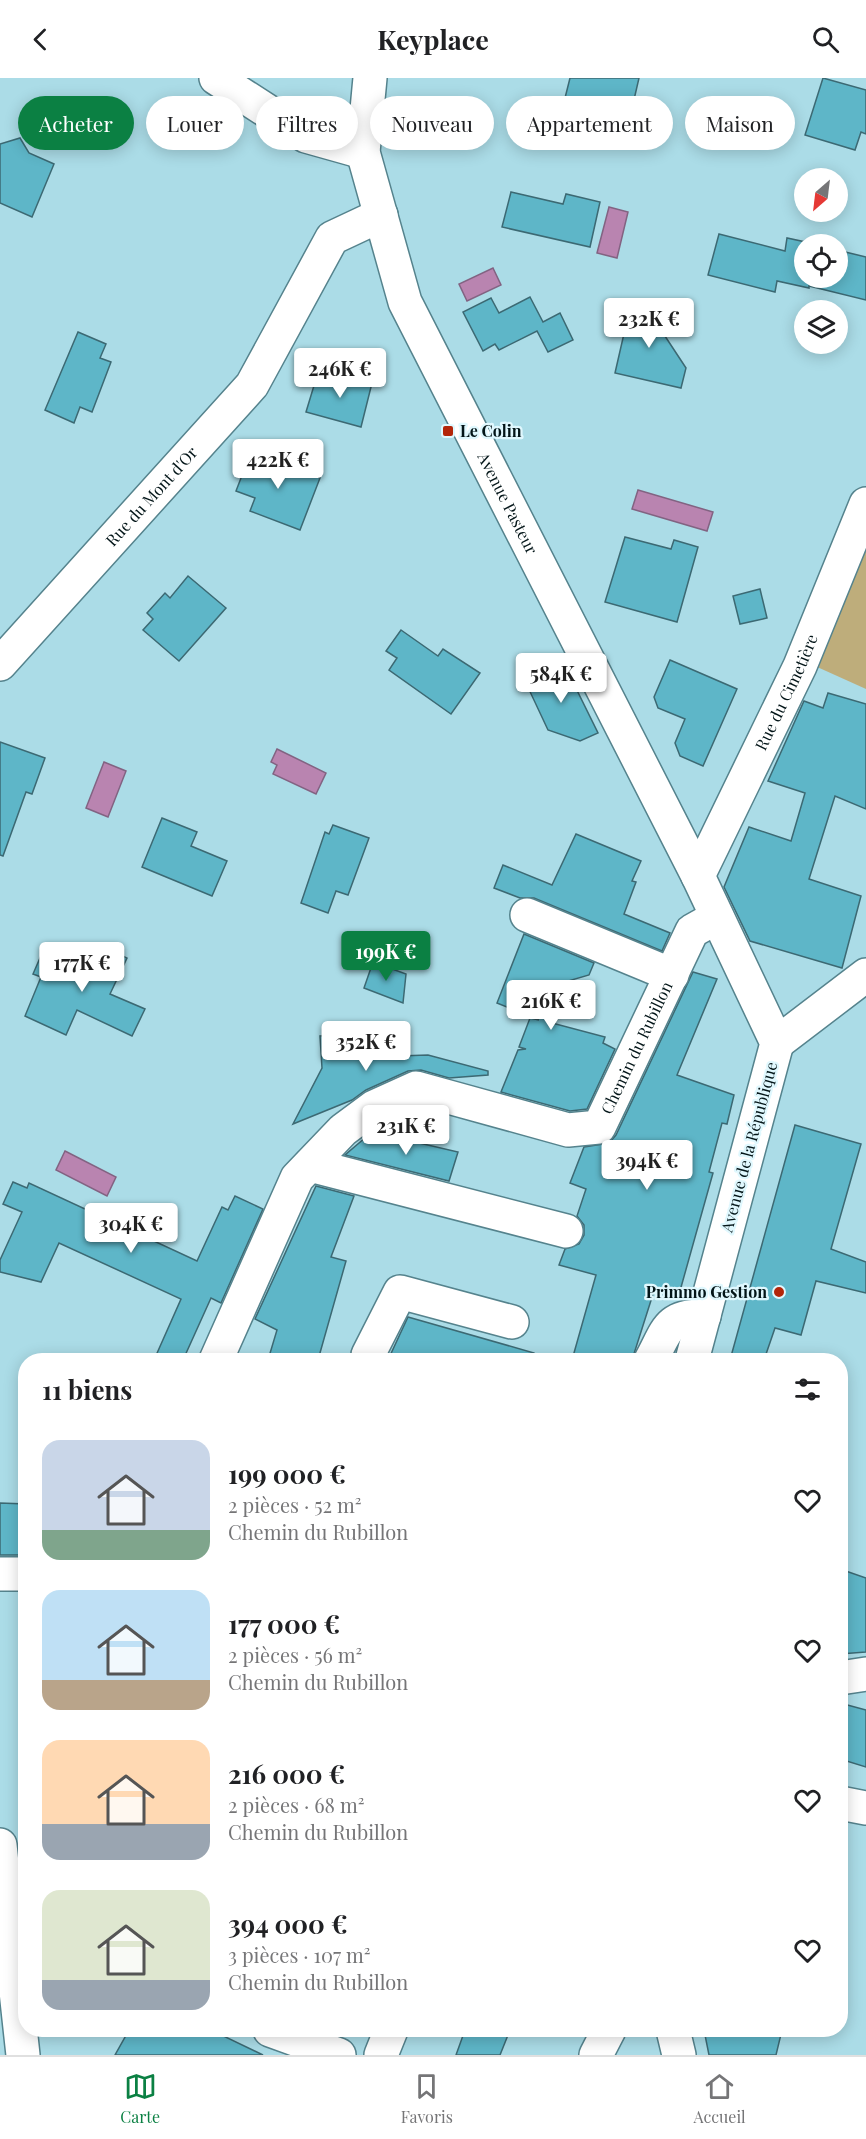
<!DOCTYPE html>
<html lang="fr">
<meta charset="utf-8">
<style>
:root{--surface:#fff;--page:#f6f6f6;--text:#202124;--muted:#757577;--line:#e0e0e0;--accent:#0b8043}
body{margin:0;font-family:"Playfair Display",serif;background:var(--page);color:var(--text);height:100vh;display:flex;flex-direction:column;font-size:22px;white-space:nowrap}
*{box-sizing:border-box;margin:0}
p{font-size:20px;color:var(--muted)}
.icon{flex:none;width:33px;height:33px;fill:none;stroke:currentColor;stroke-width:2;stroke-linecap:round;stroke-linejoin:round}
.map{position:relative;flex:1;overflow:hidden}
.panel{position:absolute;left:18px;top:1275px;width:830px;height:684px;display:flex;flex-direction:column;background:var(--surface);border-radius:24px;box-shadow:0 3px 15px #0003}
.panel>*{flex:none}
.top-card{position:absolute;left:18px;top:18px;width:831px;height:54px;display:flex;gap:12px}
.needle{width:39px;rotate:208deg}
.buttons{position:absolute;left:794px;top:90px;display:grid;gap:12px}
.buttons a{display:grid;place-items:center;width:54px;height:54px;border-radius:50%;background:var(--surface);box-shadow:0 3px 15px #0003;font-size:30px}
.price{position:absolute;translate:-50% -51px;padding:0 14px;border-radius:6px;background:#fff;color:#222;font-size:20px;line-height:39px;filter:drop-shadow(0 2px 3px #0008)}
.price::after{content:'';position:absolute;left:50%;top:36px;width:18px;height:14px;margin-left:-9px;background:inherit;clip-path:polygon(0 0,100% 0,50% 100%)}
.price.selected{background:var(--accent);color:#fff}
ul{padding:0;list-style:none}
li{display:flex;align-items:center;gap:18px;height:150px;padding:0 24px}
li span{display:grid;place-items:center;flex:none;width:168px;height:120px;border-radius:18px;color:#555}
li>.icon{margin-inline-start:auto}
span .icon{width:72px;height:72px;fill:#fffc;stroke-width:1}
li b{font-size:26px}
h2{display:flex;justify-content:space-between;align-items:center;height:72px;padding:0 24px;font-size:26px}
.pill{padding:0 21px;border-radius:27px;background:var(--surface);box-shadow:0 3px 15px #0003;font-size:21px;line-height:54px}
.pill.selected{background:var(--accent);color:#fff}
header{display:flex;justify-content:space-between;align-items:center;height:78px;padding:0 24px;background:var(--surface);font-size:27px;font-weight:700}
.tabs{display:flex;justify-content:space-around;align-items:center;height:84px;border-top:2px solid var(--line);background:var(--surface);font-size:16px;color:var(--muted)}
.tabs a{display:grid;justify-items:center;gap:3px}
.tabs .selected{color:var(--accent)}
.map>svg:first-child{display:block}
.green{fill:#bead7b}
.water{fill:#b984b0;stroke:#826382;stroke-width:1.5}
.building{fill:#5eb6c8;stroke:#3c6973;stroke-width:1.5}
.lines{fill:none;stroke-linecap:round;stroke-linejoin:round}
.minor-casing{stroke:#55838d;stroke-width:36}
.major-casing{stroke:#55838d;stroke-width:36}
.minor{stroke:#fff;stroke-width:33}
.major{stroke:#fff;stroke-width:33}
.poi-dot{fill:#b3260a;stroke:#e0f8fe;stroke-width:2}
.labels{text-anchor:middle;stroke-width:4.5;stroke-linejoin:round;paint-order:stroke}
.poi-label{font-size:16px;font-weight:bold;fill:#031518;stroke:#e0f8fe;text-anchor:start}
.street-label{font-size:16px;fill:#031518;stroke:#e0f8fe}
</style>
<header><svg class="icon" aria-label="back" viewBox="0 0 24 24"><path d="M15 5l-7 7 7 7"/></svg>Keyplace<svg class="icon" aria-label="search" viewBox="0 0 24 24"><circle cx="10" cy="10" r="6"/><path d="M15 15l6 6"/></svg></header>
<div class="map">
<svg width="866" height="1977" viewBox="0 0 866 1977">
<rect width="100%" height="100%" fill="#abdce7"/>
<path class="green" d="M866,462v149l-51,-23z"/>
<g class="water">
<path d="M609,129l19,5 -11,46 -20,-5z"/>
<path d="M493,190l8,17 -34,16 -8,-17z"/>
<path d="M638,412l75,22 -6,19 -75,-22z"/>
<path d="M277,671l49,24 -10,21 -43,-20 4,-9 -6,-3z"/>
<path d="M104,684l22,9 -18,46 -22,-9z"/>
<path d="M65,1073l51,26 -9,19 -51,-26z"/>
</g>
<g class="building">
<path d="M570,0h69l-9,39 -66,-15z"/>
<path d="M823,0l43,12v44l-5,-2 -6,18 -50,-15z"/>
<path d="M20,60l9,15 25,11 -22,53 -32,-14v-59z"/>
<path d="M511,114l52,12 3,-10 34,8 -10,45 -88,-20z"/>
<path d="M719,156l66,17 2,-13 28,6h-11v34h33v-28l29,7v43l-57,-14v2l-32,-7 -2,11 -67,-17z"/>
<path d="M530,219l13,25 17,-9 13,27 -25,12 -11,-21 -38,19 -4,-6 -12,7 -20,-39 28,-14 8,15z"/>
<path d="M631,225l34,8 -4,19 25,38 -5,20 -66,-15z"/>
<path d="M78,254l28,12 -6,14 11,4 -19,50 -12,-5 -6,16 -29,-13z"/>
<path d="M328,293l44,12 -11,44 -55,-15 10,-33 9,2z"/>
<path d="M251,374l69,26 -20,52 -50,-19 5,-13 -19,-7z"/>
<path d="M625,459l46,12 3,-9 24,7 -21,75 -72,-20z"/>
<path d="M188,498l38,32 -47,53 -36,-31 10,-11 -6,-6 18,-20 5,5z"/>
<path d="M760,511l7,29 -27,6 -7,-28z"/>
<path d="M401,552l37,26 5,-7 37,24 -29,41 -62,-44 8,-12 -11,-7z"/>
<path d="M670,582l67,29 -34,77 -23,-10 -5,-13 10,-24 -27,-11 -4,-11z"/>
<path d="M564,586l34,69 -18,8 -32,-11 -23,-49z"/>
<path d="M828,615l38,11v105l-31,-13 -26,83 52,17 -19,72 -92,-27 -26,-54 25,-60 42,14 14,-48 -37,-12 36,-80 19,7z"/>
<path d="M0,664l45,16 -13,36 -6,-2 -23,64 -3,-1z"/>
<path d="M162,740l35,14 -6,14 36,15 -15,35 -70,-29z"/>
<path d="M333,747l36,13 -21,57 -12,-4 -8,22 -27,-10 24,-71 4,2z"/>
<path d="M576,756l65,27 -9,20 4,1 -12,32 46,19 -8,18 -128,-53h-14l-26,-10 9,-23 49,20z"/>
<path d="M524,856l70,29 -5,12 -21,6 -16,42 53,14 -2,6 12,6 -28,60 -17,2 -69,-19 17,-42 8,-1 -7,-2 11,-29 9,2 -42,-17z"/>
<path d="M100,867l27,13 -17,36 35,15 -13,27 -55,-26 -11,25 -41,-19 16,-39 -8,-3 10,-23 44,21z"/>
<path d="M373,884l33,12 -3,29 -39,-15z"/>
<path d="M693,894l24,7 -40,96 57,20 -7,29 -5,-1 -13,49 4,1 -35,125 -24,-7 -22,69h-60l24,-85 -37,-10 6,-16 14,-5 5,-9v-10l-7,-9 9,-27 -16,-6 14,-36 25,-4 7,-8z"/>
<path d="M367,955l1,24 60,-2 60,16v4l-39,3 -28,-8 -13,1 -42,19 -14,10 -59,24 29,-56 -2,-32z"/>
<path d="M795,1047l66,19 -30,105 35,13v31l-50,-12 -15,54 -26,-7 -11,32h-34z"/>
<path d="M372,1054l86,20 -9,29 -104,-26z"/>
<path d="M13,1104l14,6 2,-5 168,78 25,-54 6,3 7,-14 28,13 -42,94 -10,-5 -28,62h-29l27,-61 -122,-56 -18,39 -41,-10v-12l22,-48 -19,-8z"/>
<path d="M316,1108l38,10 -23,61 15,4 -28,99h-50l9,-30 -22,-11z"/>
<path d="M408,1239l126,36 -1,7h-145z"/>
<path d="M0,1425l26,1v51h-26z"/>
<path d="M840,1491l26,9v74l-26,2z"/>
<path d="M840,1625l26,7v57l-26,-8z"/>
<path d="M129,1952h82l52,25h-148z"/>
<path d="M465,1952h45l-10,25h-44z"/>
<path d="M704,1952h78l-6,25h-67z"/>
</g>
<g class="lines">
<defs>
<g id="minor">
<path d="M216,0l90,58 57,16"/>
<path id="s1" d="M0,586l252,-279 80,-147 49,-23"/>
<path id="s2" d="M698,798l102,-210 66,-162"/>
<path d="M527,837l145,60"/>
<path d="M777,965l89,-68"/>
<path d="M310,1087l256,66"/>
<path id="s3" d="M216,1282l81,-182 46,-48 31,-23 42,-19 152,42 31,-3 93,-196 25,-14"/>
<path d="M369,1282l-1,-5 32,-63 112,30"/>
<path d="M651,1282c16,-29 16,-45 53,-44"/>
<path d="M0,1496h26"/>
<path d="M840,1600l26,-4"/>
<path d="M840,1725l26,5"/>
<path d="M0,1767l23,210"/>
<path d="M270,1952l69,25"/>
<path d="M673,1952l6,25"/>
<path d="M596,1977l13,-25"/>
</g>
<g id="major">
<path id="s4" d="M370,0l-7,74 42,150 293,574 79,167 -85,317"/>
<path d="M381,1977l10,-25"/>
</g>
</defs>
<use href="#minor" class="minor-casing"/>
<use href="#major" class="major-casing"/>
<use href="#minor" class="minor"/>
<use href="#major" class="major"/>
</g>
<g class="poi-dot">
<rect x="442" y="347" width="12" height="12" rx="3"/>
<circle cx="779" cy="1214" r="6"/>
</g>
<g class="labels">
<g class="poi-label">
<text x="460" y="359">Le Colin</text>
<text x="767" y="1220" text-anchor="end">Primmo Gestion</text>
</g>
<g class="street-label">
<text dy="6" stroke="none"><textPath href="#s1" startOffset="226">Rue du Mont d'Or</textPath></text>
<text dy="6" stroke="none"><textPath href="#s4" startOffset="456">Avenue Pasteur</textPath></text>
<text dy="6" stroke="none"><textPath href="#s2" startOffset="204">Rue du Cimetière</textPath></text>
<text dy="6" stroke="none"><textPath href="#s3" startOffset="627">Chemin du Rubillon</textPath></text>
<text transform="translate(749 1069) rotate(-75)" y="6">Avenue de la République</text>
</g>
</g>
</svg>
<div class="buttons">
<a><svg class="needle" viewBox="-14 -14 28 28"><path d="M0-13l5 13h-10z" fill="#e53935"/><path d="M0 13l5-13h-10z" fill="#757577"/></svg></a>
<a><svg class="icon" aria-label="locate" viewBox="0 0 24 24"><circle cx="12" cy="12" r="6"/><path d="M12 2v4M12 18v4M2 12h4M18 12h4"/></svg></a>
<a><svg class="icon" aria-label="layers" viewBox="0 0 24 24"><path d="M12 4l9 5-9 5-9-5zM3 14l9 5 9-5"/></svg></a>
</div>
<b class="price" style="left:649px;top:271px">232K €</b>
<b class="price" style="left:340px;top:321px">246K €</b>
<b class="price" style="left:278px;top:412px">422K €</b>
<b class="price" style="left:561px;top:626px">584K €</b>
<b class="price selected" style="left:386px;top:904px">199K €</b>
<b class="price" style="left:82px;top:915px">177K €</b>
<b class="price" style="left:551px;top:953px">216K €</b>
<b class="price" style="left:366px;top:994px">352K €</b>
<b class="price" style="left:406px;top:1078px">231K €</b>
<b class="price" style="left:647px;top:1113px">394K €</b>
<b class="price" style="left:131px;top:1176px">304K €</b>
<div class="top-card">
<a class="pill selected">Acheter</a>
<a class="pill">Louer</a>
<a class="pill">Filtres</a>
<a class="pill">Nouveau</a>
<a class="pill">Appartement</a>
<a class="pill">Maison</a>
</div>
<section class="panel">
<h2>11 biens<svg class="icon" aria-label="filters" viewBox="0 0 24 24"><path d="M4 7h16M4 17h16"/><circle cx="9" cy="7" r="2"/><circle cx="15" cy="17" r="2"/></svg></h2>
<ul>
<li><span style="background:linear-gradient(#c9d6e8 75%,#7fa58c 0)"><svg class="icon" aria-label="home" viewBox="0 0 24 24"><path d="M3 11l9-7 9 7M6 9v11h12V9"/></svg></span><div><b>199 000 €</b><p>2 pièces · 52 m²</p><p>Chemin du Rubillon</p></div><svg class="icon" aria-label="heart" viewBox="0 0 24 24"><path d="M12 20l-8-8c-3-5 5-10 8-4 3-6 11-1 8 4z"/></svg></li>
<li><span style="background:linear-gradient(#bfe0f5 75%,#b9a48a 0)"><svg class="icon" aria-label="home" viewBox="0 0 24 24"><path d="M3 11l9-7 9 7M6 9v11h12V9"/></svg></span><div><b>177 000 €</b><p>2 pièces · 56 m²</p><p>Chemin du Rubillon</p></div><svg class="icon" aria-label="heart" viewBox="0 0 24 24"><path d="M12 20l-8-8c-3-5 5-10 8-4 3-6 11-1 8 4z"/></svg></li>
<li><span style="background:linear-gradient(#ffd9b3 70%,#9aa5b1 0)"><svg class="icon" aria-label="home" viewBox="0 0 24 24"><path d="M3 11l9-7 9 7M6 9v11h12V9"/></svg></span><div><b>216 000 €</b><p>2 pièces · 68 m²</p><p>Chemin du Rubillon</p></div><svg class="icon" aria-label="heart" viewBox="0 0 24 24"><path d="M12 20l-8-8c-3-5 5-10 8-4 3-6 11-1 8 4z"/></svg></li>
<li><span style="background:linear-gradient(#dfe7d0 75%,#9aa5b1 0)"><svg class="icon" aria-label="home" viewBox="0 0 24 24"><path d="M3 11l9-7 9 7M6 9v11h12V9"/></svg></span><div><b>394 000 €</b><p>3 pièces · 107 m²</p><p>Chemin du Rubillon</p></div><svg class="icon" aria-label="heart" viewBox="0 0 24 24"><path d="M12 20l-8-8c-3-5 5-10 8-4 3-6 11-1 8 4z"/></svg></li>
</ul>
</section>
</div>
<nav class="tabs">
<a class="selected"><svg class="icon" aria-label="map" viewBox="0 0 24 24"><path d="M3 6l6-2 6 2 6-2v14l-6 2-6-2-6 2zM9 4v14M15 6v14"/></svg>Carte</a>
<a><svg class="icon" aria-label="saved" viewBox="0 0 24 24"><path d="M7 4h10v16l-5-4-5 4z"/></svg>Favoris</a>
<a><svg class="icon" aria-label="home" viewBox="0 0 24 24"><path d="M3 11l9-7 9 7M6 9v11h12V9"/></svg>Accueil</a>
</nav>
